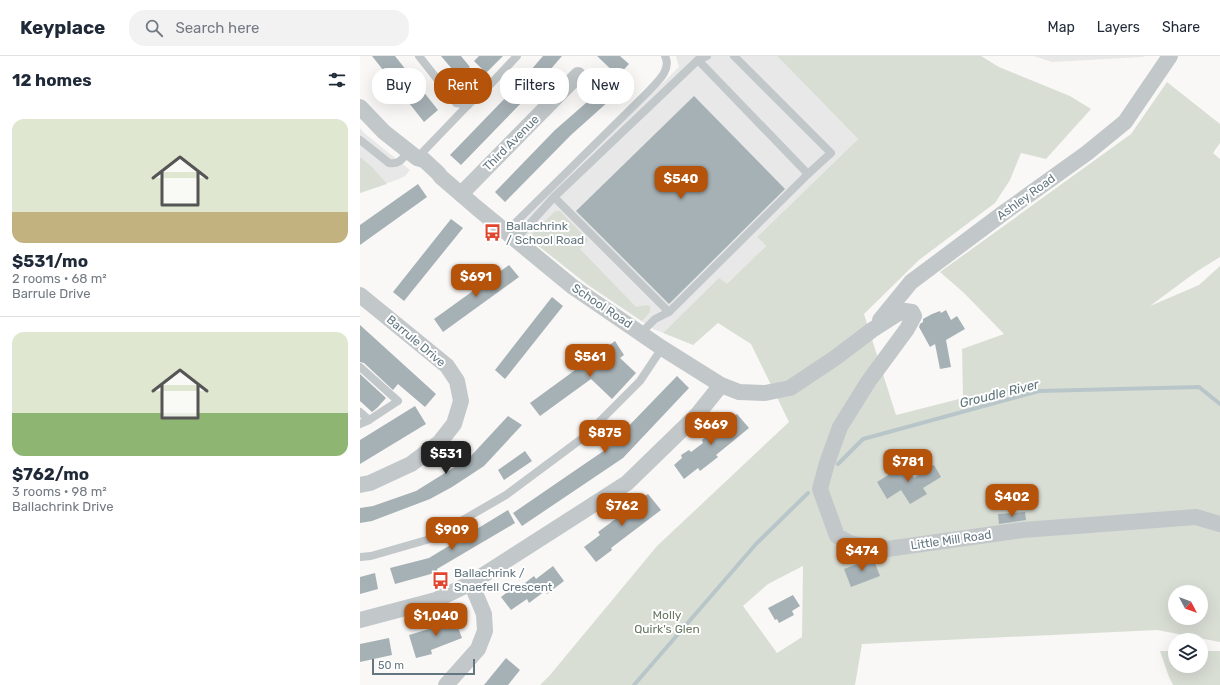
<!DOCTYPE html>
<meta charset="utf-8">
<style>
:root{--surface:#fff;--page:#f2f2f3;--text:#1f2937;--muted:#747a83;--line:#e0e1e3;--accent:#b45309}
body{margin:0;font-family:Rubik,sans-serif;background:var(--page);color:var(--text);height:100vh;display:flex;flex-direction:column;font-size:15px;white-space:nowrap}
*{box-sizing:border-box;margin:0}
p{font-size:13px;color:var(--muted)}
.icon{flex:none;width:22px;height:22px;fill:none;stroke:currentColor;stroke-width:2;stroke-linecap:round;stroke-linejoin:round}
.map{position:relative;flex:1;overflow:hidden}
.sheet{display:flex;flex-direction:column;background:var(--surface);width:360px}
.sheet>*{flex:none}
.top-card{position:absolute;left:12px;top:12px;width:380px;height:36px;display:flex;gap:8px}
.needle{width:26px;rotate:131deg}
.tools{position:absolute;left:808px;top:529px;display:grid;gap:8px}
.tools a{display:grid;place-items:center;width:40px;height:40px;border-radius:50%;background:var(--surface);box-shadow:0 4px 16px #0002;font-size:20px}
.scale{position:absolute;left:12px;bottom:10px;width:103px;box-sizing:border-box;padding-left:4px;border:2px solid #647781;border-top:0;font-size:11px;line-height:14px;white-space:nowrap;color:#647781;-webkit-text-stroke:3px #fff;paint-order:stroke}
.price{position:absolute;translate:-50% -34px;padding:0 9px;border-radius:8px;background:var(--accent);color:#fff;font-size:13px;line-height:26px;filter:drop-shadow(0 1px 2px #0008)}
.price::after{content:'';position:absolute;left:50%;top:24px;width:12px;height:9px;margin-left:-6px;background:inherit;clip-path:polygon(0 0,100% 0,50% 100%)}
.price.selected{background:#222;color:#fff}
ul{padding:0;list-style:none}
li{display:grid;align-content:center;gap:8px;height:212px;padding:0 12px}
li+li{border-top:1px solid var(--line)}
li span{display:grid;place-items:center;height:124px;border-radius:12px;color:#555}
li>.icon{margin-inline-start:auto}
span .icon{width:72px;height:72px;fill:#fffc;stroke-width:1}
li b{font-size:17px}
h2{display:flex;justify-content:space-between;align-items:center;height:48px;padding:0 12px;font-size:17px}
.chip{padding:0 14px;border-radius:16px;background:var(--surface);box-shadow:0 4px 16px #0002;font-size:14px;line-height:36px}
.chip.selected{background:var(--accent);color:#fff}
header{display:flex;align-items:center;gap:24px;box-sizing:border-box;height:56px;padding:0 20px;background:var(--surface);border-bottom:1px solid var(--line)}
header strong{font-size:19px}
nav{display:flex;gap:22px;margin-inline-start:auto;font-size:14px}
.search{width:280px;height:36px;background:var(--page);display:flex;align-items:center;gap:10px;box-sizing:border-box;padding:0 14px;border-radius:16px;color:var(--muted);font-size:15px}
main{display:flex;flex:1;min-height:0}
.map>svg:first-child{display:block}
.built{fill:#e7e8e7}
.green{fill:#d9ded5;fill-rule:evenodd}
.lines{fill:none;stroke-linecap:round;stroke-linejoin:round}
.stream{stroke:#b9c6c9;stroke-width:4}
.building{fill:#a6b1b5}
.service{stroke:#c2c7ca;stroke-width:8}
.minor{stroke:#c2c7ca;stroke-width:16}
.labels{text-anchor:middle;stroke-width:4;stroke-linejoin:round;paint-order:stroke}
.street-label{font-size:12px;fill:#647781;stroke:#fff}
.poi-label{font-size:12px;fill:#647781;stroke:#fff;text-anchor:start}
.park-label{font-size:12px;fill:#697963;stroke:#fff}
.water-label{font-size:13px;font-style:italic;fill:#5f767b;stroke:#fff}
</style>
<header>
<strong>Keyplace</strong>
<div class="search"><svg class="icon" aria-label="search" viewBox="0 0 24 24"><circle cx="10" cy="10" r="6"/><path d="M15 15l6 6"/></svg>Search here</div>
<nav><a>Map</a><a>Layers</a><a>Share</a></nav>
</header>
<main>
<section class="sheet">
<h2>12 homes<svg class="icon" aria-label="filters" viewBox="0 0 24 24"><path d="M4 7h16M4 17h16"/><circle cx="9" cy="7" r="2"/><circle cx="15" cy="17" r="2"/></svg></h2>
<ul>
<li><span style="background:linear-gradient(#dfe7d0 75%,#c2b280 0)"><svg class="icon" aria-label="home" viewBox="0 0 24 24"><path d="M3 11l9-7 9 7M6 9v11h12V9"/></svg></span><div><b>$531/mo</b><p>2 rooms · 68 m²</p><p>Barrule Drive</p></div></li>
<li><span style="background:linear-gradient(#dfe7d0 65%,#8fb573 0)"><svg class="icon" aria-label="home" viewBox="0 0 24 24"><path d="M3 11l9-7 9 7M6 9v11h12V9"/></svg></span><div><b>$762/mo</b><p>3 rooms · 98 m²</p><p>Ballachrink Drive</p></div></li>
</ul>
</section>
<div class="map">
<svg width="860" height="629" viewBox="0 0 860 629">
<rect width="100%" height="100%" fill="#f9f8f6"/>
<g class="built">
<path d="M316,0h101l81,83 -101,98 9,9 -39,39 -8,-6 -56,54 -10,-4 -65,-44 -72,-57 163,-161z"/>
<path d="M674,0h110l-1,1 -91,5z"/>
<path d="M0,72l4,5 46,37 -5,6 -6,3 -39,14z"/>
</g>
<g class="green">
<path d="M417,0h204l18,11 71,29 21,13 -45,50 -25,-6 -11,27 -15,23 -76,57 -55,54 32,101 67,-17 -1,-49 42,-15 -40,-41 -24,-21 191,-138 36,-52 53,42v19l-7,10 7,6v98l-24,15 -46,34 49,-21 21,-19v376l-63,-12 -295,14 -7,41h-315l10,-10 107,-129 132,-124 -38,-78 -33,-21 -25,22 -30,-12 56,-55 8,6 39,-38 -9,-9 101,-98zM443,510l-1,71 -25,16 -34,-47 25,-22zM815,536h26v26h-26z"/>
<path d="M0,101l12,10 15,17 -27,9z"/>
<path d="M195,155h5l28,29 -8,9 56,58 11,-2 3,1v6l-8,9 -54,-36 -57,-45 1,-6z"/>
<path d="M800,595h15v15h26v-15h19v34h-47l-4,-8z"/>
</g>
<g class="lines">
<g class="stream">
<path d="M478,408l25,-25 176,-48 160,-4 21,17"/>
<path d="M274,629l122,-141 52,-51"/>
</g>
</g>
<g class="building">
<path d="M12,0h23l43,54 -14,12z"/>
<path d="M81,0h20l9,11 -12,9z"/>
<path d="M119,0h24l-17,17 -12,-12z"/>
<path d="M183,0h19l-36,42 -65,67 -11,-10 62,-64v1z"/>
<path d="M237,0h23l9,8 -11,12z"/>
<path d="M250,26l9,10 -48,43 -66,67 -10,-10 60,-62z"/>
<path d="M334,40l91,93 -116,115 -93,-93z"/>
<path d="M58,128l9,13 -67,48v-20z"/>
<path d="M91,163l12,9 -59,73 -11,-9z"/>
<path d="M149,209l10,12 -76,55 -9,-13z"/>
<path d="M192,241l11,9 -58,73 -10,-9z"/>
<path d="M586,254l5,10 6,-4 8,13 -19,11 5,27 -11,2 -5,-25 -5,3 -11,-20 1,-3 3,-2v-3l9,-5 8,-3 1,2z"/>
<path d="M0,269l76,69 -11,13 -27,-23 -5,6 -29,-27 -4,-1z"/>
<path d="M255,285l9,14 -4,3 16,15 -24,26 -21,-20 -51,37 -10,-13z"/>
<path d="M0,318l26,24 -9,10 -5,4 -12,-11z"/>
<path d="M317,320l12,12 -66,70 -101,68 -9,-13 108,-74 -3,-2z"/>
<path d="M55,350l11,18 -66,40v-24z"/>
<path d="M377,358l12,14 -33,27 2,2 -18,14 -2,-3 -14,11 -10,-14 8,-7 -1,-3 8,-5 2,2 12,-9 -1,-3 17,-13 -1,-2 12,-10 2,3z"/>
<path d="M148,360l14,9 -38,41 -32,21 -22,12 -58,22 -12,2v-15l13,-2 43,-15 53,-33z"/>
<path d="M165,395l7,10 -28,19 -6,-10z"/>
<path d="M546,408l8,14 20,-13 7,12 -18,11 4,6 -17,10 -9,-14 -14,9 -10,-17z"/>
<path d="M288,438l13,16 -50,38 1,2 -16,12 -12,-15 16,-12 -2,-3 31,-23v-4l9,-7 2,2z"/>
<path d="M148,454l7,13 -78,46 1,3 -43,12 -5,-16 39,-10z"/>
<path d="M665,456l1,8 -27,4 -1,-10z"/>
<path d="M513,502l7,18 -29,11 -7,-18z"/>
<path d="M193,510l11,15 -17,13 -2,-3 -16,12 -2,-4 -16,11 -10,-13 14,-11 2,3 17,-13 2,3z"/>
<path d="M15,517l3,16 -18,5v-17z"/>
<path d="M433,539l7,11 -8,5 2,4 -15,8 -2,-4 -2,1 -7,-12z"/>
<path d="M93,558l9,24 -31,12 1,4 -16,4 -7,-23 30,-9 -2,-6z"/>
<path d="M29,582l3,17 -32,7v-18z"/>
<path d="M146,602l14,12 -12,15h-24z"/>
</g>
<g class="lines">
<g class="service">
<path d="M59,0l37,47 12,2"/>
<path d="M338,4l110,114 23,-21 -97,-97"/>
<path d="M0,84l29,23c10,2 13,-4 20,-12"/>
<path d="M57,102l51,-53 18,-16 31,-33"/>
<path d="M194,141l115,115"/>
<path d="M146,176l142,-140c9,-10 24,-22 17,-36"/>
<path d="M155,184l39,-43 144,-137 9,-4"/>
<path d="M281,277l14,-14 14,-7 139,-138"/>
<path d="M0,311l38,34 -29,19 -9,4"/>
<path d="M0,356l9,8"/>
<path d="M0,501l11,-1 59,-17 76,-44 78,-58 56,-56 22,-33"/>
</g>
<g class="minor">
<path d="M0,51l24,25 33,26 7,2 14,13 3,4 36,31 96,79 89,61 59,37 18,7 26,1 25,-5 45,-30 37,-28 25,-16 8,-3 7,1 2,4 -7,13 -39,53 -28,45 -13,36 -7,26 17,47 15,8 35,5 136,-19 173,-13 24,7"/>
<path d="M101,138l117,-119"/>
<path d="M0,239l87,71 10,15 4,20 -7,23 -15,19 -28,21 -41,19 -10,2"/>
<path d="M520,264l31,-38 91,-68 85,-61 38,-31 45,-66"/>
<path d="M0,564l76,-20 35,-17 156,-100 70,-68 24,-30"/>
<path d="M86,629l32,-36 7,-18 -1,-17 -13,-31"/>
</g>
</g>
<defs>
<symbol id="bus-bare" viewBox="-9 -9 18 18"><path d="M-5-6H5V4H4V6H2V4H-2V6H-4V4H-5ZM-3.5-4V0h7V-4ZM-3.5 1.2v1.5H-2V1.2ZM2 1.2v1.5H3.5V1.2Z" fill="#e1452e" stroke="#fff" stroke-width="2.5" paint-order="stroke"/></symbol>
</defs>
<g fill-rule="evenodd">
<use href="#bus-bare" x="120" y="164" width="25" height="25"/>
<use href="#bus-bare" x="68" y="512" width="25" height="25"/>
</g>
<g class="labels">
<g class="street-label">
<text transform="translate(151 87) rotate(-45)" y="4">Third Avenue</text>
<text transform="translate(666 141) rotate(-36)" y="4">Ashley Road</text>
<text transform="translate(242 250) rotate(34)" y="4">School Road</text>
<text transform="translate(56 285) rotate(40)" y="4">Barrule Drive</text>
<text transform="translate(591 484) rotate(-8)" y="4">Little Mill Road</text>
</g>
<g class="poi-label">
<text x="146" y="174">Ballachrink<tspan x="146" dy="14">/ School Road</tspan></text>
<text x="94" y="521">Ballachrink /<tspan x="94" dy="14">Snaefell Crescent</tspan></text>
</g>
<g class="park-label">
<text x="307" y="563">Molly<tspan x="307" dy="14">Quirk's Glen</tspan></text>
</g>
<g class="water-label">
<text transform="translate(639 337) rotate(-14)" y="5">Groudle River</text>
</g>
</g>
</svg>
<div class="tools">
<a><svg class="needle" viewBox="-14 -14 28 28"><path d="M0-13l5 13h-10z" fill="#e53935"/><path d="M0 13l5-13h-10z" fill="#747a83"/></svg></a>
<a><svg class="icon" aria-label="layers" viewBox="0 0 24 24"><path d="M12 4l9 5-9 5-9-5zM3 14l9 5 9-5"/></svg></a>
</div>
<div class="scale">50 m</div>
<b class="price" style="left:321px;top:144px">$540</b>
<b class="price" style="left:116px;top:242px">$691</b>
<b class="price" style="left:230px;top:322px">$561</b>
<b class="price" style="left:351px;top:390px">$669</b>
<b class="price" style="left:245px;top:398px">$875</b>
<b class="price selected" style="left:86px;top:419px">$531</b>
<b class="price" style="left:548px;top:427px">$781</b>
<b class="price" style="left:652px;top:462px">$402</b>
<b class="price" style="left:262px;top:471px">$762</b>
<b class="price" style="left:92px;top:495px">$909</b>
<b class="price" style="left:502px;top:516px">$474</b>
<b class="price" style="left:76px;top:581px">$1,040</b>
<div class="top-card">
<a class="chip">Buy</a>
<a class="chip selected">Rent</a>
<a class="chip">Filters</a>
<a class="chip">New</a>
</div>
</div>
</main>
